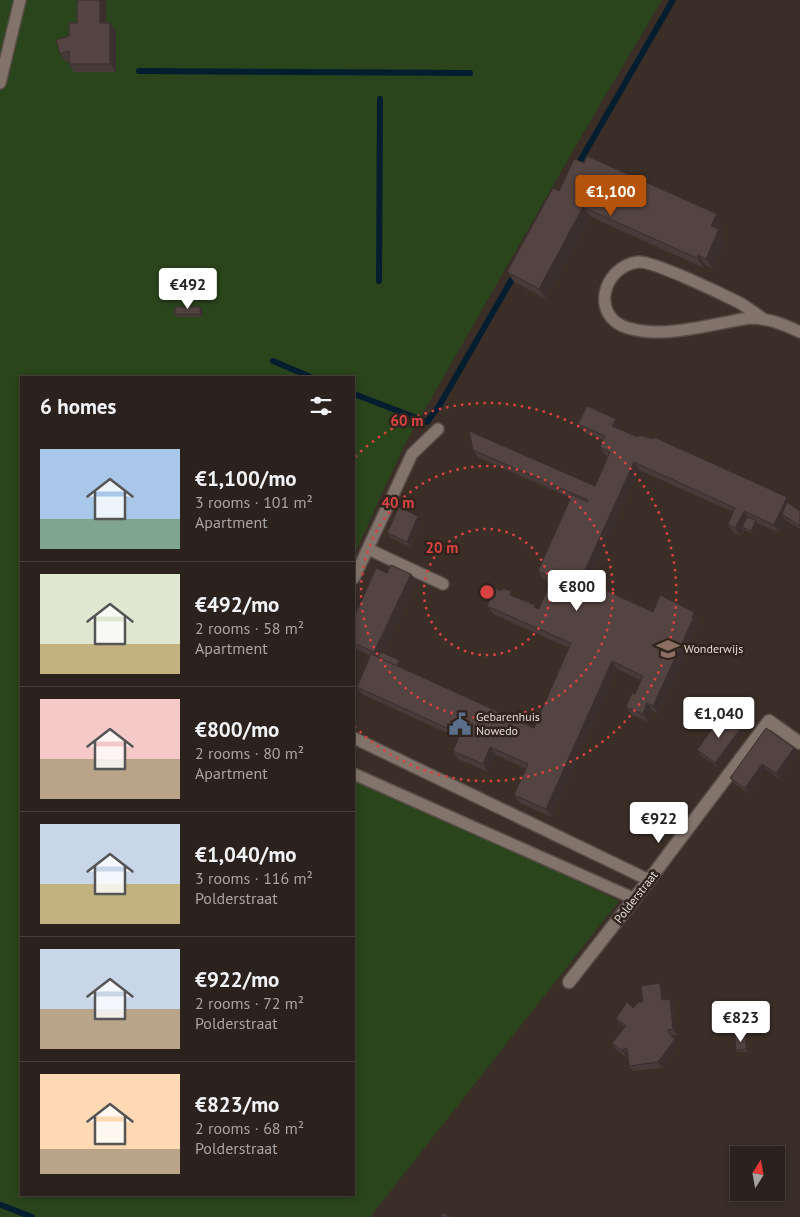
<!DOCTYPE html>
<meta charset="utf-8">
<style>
:root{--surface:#2c221d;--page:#342a26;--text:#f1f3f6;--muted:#a6a4a4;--line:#483f3b;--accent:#b45309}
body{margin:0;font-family:"PT Sans",sans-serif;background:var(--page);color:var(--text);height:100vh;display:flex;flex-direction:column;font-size:19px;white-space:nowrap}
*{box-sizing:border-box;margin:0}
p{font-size:16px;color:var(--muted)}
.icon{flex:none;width:28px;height:28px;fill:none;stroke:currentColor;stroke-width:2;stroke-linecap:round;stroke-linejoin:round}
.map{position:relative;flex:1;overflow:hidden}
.panel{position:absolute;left:20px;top:376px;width:335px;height:820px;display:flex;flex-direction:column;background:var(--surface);border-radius:0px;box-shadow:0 2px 8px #0003,0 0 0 1px var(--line)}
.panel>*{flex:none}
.needle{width:32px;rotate:11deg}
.fabs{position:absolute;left:730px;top:1146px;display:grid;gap:10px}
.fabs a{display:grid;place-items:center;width:55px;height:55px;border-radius:0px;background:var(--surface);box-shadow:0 2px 8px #0003,0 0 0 1px var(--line);font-size:25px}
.price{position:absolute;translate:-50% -42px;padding:0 11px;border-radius:5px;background:#fff;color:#222;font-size:16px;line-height:32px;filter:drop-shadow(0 1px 2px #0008)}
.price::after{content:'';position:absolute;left:50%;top:30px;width:15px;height:11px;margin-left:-8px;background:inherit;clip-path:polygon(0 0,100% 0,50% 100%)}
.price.current{background:var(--accent);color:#fff}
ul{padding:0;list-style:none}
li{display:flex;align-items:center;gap:15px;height:125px;padding:0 20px}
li+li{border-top:1px solid var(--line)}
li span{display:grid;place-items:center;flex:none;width:140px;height:100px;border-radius:0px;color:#555}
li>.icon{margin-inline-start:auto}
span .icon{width:60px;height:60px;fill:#fffc;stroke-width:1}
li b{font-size:21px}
h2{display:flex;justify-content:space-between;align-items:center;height:60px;padding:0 20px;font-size:21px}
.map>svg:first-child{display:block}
.green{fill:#2a441c}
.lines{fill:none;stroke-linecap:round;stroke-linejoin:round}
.stream{stroke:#051e2f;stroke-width:6}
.service-casing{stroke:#574d46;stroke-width:14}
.minor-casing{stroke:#574d46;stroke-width:15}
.service{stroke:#82746b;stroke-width:11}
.minor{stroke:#82746b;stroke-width:12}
.wall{fill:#473a38}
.shaded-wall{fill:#3a2f2e}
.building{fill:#534341;stroke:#3a2f2e}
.ring{fill:none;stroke:#d84342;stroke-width:2.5;stroke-dasharray:2.5 5}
.labels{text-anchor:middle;stroke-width:5;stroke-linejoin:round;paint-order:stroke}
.poi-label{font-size:12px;fill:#e1d9d4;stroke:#30241d;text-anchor:start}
.street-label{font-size:12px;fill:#e1d9d4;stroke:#30241d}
.centre{fill:#d84342;stroke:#30241d;stroke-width:2.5}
.ring-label{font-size:15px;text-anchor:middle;font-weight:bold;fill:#d84342;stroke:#30241d;stroke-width:5;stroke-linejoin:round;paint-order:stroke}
</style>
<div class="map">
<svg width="800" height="1217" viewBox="0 0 800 1217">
<rect width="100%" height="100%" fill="#3a2e27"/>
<path class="green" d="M0,0h662l-84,142 -174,304 -50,109v-177h-333v817h333v-419l265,125 -249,316h-370z"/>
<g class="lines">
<g class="stream">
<path d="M139,71l331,2"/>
<path d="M576,168l97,-168"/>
<path d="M379,281l1,-182"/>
<path d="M273,361l40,17"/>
<path d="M354,394l73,28 12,-16 77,-134"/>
<path d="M1,1205l31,12"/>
</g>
<defs>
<g id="service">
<path d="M0,83l20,-83"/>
<path d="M762,318c-7,-5 -14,-10 -22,-15 -16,-8 -88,-43 -102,-41 -36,5 -48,55 -10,66 35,11 85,-4 121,-10 19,0 34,6 51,14"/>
<path d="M368,549l75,35"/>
<path d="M354,578l58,-124 26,-25"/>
<path d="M354,738l295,142"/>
<path d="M354,774l281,125"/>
</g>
<path id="minor" d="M569,982l80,-102 120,-159 31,22"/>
</defs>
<use href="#service" class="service-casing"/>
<use href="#minor" class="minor-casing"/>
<use href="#service" class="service"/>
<use href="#minor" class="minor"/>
</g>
<g class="wall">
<path d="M106,23h4l6,8v41h-42l-5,-8v-3l-3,1 -6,-8 9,-18z"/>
<path d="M559,191l165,33 -4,8 6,8 -13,29 -7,-4 -2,3 -113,-51 -45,82 -32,-17 -7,-10z"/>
<path d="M200,307l2,3v7h-25l-2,-3z"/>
<path d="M578,424l43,3 -1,2 172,76 8,6v18l-15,-9 -6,13 -22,-10 -4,11 -9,-4 -3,6 -8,-4 -5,-8 5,-12 -94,-42 -50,112 64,30 47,8 -3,6 1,1 -39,87 -6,-3 -5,11 -16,-7 -6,-8 9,-13 6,-14 -24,-11 -65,148 -32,-14 -6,-8 12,-26 -30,-14 -8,17 -30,-13 -5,-8 5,-13 -96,-44 -5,-7 14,-31 -17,-8v-30l33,-45 24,1 6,8 -34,71 18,10 -2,4 135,61 35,-80 -76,-34 -6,-8 28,-9 24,12 11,-27 -7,-3 -5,-8 33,-73 -92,-40 -6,-8 122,36 13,-30 -3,-1 -5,-8 3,-7 -19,-8z"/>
<path d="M422,521l-11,26 -20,-9 -4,-5z"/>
<path d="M741,728l3,5 -25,35 -18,-12 -4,-6z"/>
<path d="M794,748l4,5 -19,26 -13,-10 -17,25 -15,-11 -4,-5z"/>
<path d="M664,989l1,11 5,-1 4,5 3,31h-5v2l3,2 4,6 -17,23 -29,3 -4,-5 -1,-12h-1v4l-12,-9 -3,-6 12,-16 -5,-4 -3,-5 17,-10z"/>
<path d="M747,1040l1,12h-11l-1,-2z"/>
</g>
<g class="shaded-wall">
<path d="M100,0h6v31l-6,-8z"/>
<path d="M110,23l6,8v41l-6,-8z"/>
<path d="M583,207l8,10 -45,82 -7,-10z"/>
<path d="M717,214l7,10 -4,8 6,8 -13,29 -7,-10 5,-33z"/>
<path d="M698,255l8,10 -2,3 -7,-10z"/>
<path d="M200,307l2,3v7l-2,-3z"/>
<path d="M616,419l5,8 -3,7 -6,-8z"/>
<path d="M634,462l5,8 -52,117 -6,-8z"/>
<path d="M787,497l5,8 -6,12 -4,-3 3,6 -6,13 -5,-8z"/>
<path d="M744,511l5,8 -7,8 2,3 -3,6 -6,-8z"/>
<path d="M418,516l4,5 -11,26 -4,-5z"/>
<path d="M756,520l1,3 -4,11 -2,-3z"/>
<path d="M411,574l6,8 -37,78 -6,-8z"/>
<path d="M694,612l6,8 -3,6 1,1 -39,87 -6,-8z"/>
<path d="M399,660l2,3 -4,9 -2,-3z"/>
<path d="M612,661l5,8 -65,148 -6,-8z"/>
<path d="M647,703l6,8 -5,11 -5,-8z"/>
<path d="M741,728l3,5 -25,35 -4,-5z"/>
<path d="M490,747l6,8 -8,17 -5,-8z"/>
<path d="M794,748l4,5 -19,26 -3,-6z"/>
<path d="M762,764l4,5 -17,25 -4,-6z"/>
<path d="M660,983l4,6 2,16 -4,-5z"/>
<path d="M670,999l4,5 3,31 -4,-6z"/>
<path d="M746,1037l1,3 1,12 -2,-3z"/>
<path d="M675,1039l4,6 -17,23 -4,-6z"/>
<path d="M623,1049l4,5v4l-3,-6z"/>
</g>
<g class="building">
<path d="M77,0h23v23h10v41h-41v-13l-9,3 -4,-14 13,-4v-13h8z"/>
<path d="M587,156l130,58 -6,12 8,3 -13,30 -8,-4 -1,3 -114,-51 -44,82 -32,-17 46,-84 6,3 15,-32 10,4z"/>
<rect x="175" y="307" width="25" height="7"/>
<path d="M587,406l29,13 -4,7 26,11 1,-2 14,4 1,-2 133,60 -13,28 -30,-14 -9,17 -7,-4 7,-16 -101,-46 -53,117 72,33 7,-17 34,17 -2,6 1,1 -40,87 -6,-3 -4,11 -17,-7 6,-14 3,1 8,-18 -31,-15 -66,148 -32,-14 14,-31 -38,-17 -7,17 -30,-13 7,-17 -103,-47 14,-33 163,74 37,-85 -84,-37 8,-18 6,3 1,-3 9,3 -1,4 25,10 -1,2 5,2 13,-31 -14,-7 34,-76 15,7 1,-2 -115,-50 -4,-19 126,55 15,-34 -10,-5 5,-11 -27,-12z"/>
<path d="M787,502l13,9v15l-18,-12z"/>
<path d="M399,507l19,9 -11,26 -20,-9z"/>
<path d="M747,517l9,3 -5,11 -9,-4z"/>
<path d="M391,565l20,9 -37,78 -20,-9v-25l22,-50 11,5z"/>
<path d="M381,652l18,8 -2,6 -19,-9z"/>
<path d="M722,715l19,13 -26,35 -18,-13z"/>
<path d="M766,728l28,20 -18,25 -14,-9 -17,24 -15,-10z"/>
<path d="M660,983l2,17 8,-1 3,30 -5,1 1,4 6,5 -17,23 -29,4 -2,-18 -4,1 1,3 -12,-9 14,-17 -10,-8 11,-16 6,6 5,-6h5l-2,-16z"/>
<path d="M735,1037h11v12l-10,1z"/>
<path d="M443,1213l8,4h-10z"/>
</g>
<g class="ring">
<circle cx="487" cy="592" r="63"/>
<circle cx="487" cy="592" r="126"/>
<path d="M355 457A189 189 0 1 1 355 727"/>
</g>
<defs>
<symbol id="school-bare" viewBox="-9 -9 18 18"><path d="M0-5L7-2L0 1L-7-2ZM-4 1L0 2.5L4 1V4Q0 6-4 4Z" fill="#8d6e63" stroke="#30241d" stroke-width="2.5" paint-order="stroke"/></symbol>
<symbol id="civic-bare" viewBox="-9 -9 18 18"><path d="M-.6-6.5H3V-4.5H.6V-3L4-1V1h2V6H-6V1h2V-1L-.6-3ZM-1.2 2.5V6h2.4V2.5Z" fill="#5c6f8a" stroke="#30241d" stroke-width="2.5" paint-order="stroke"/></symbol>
</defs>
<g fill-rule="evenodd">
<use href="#school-bare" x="652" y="633" width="32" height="32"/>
<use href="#civic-bare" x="444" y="708" width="32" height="32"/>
</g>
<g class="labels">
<g class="poi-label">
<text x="684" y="653">Wonderwijs</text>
<text x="476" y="721">Gebarenhuis<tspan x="476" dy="14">Nowedo</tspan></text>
</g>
<g class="street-label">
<text transform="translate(636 897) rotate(-52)" y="4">Polderstraat</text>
</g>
</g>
<circle cx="487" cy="592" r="8" class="centre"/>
<g class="ring-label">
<text x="407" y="426">60 m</text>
<text x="398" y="508">40 m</text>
<text x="442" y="553">20 m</text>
</g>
</svg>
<div class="fabs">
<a><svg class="needle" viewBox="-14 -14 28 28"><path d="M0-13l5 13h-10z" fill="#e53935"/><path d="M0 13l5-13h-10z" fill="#a6a4a4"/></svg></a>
</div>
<b class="price current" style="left:611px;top:217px">€1,100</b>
<b class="price" style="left:188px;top:310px">€492</b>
<b class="price" style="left:577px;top:612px">€800</b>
<b class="price" style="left:719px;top:739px">€1,040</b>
<b class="price" style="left:659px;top:844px">€922</b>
<b class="price" style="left:741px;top:1043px">€823</b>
<section class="panel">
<h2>6 homes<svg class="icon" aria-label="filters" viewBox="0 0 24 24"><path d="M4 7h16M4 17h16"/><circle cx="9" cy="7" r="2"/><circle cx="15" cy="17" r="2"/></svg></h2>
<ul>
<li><span style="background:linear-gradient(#a9c7e8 70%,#7fa58c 0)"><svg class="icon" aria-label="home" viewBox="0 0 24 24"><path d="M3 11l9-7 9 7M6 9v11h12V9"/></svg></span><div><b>€1,100/mo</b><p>3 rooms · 101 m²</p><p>Apartment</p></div></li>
<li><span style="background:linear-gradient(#dfe7d0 70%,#c2b280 0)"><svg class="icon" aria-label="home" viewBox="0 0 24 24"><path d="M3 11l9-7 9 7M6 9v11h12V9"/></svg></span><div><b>€492/mo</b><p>2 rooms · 58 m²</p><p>Apartment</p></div></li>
<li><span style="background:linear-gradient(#f6c9c9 60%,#b9a48a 0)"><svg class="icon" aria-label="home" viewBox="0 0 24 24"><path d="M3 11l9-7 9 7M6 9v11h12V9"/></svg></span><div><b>€800/mo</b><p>2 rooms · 80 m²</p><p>Apartment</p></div></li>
<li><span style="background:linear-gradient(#c9d6e8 60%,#c2b280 0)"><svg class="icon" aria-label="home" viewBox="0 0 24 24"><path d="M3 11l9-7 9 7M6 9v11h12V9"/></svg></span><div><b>€1,040/mo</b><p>3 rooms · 116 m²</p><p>Polderstraat</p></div></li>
<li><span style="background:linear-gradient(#c9d6e8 60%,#b9a48a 0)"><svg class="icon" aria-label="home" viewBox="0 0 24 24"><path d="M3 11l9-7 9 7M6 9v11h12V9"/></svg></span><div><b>€922/mo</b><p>2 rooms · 72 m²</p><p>Polderstraat</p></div></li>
<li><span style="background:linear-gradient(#ffd9b3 75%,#b9a48a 0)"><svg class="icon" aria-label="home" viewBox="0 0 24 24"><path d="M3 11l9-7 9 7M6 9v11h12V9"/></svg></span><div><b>€823/mo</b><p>2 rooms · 68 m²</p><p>Polderstraat</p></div></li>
</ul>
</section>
</div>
